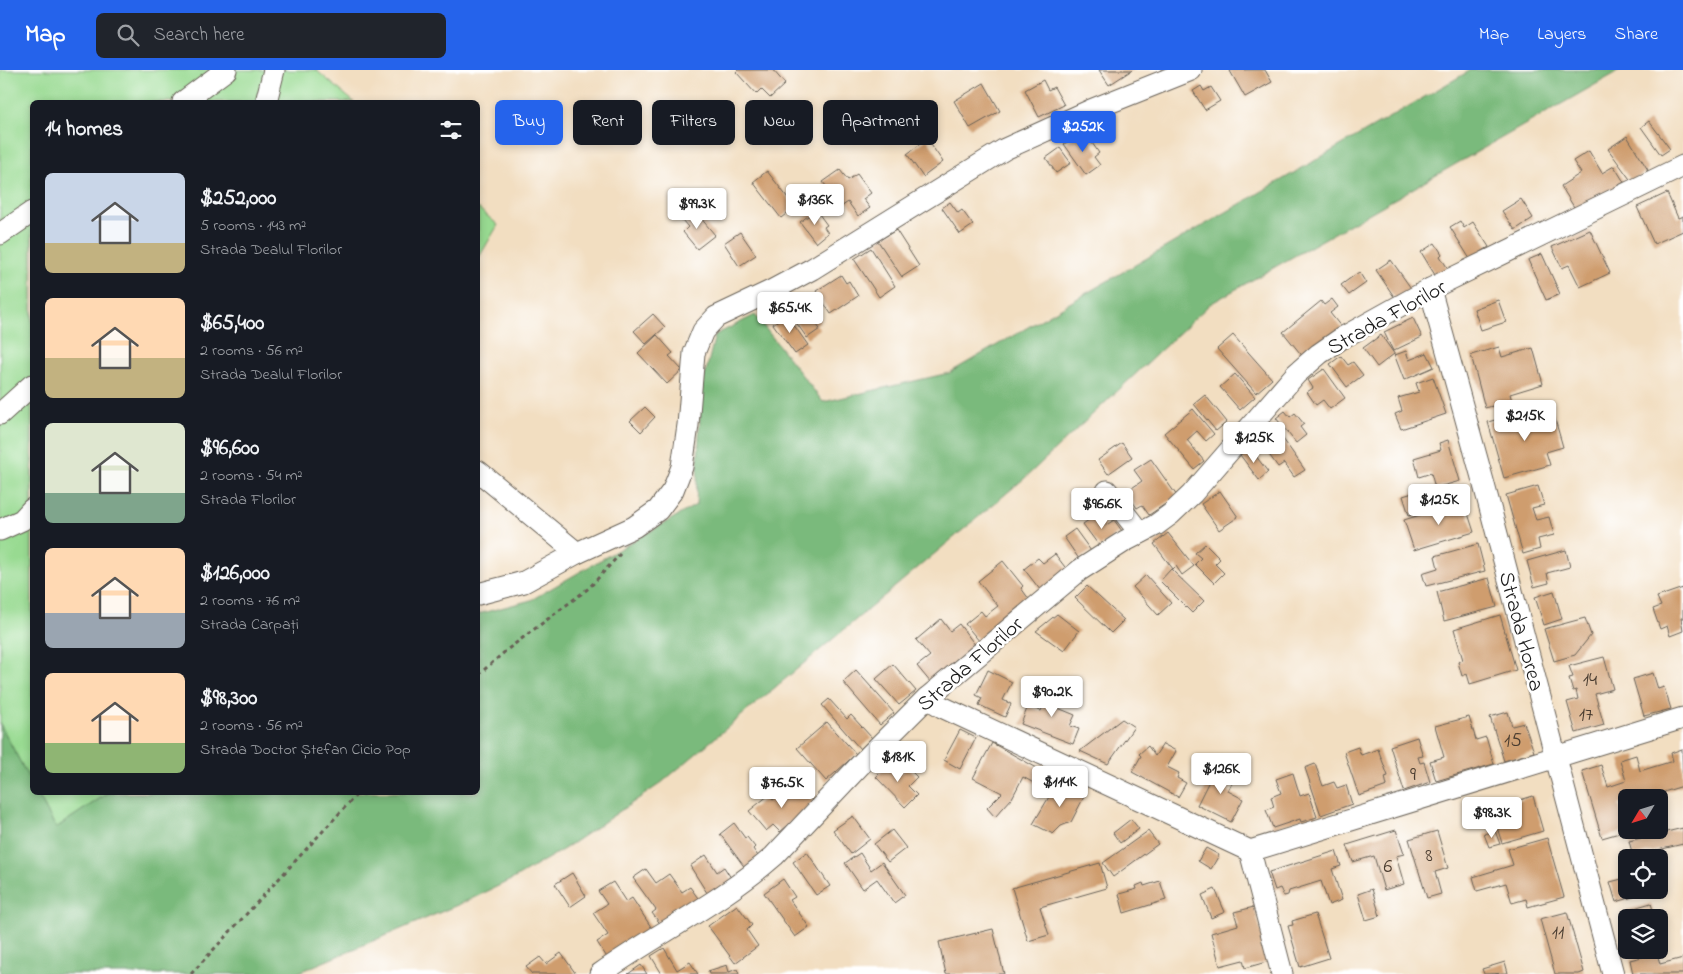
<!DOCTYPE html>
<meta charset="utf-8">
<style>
:root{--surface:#171b24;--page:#20242c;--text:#f1f3f6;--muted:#9ea1a6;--accent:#2563eb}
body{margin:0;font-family:"Indie Flower",sans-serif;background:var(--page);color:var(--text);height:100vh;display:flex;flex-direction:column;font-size:19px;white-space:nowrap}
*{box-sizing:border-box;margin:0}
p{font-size:16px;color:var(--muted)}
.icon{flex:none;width:28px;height:28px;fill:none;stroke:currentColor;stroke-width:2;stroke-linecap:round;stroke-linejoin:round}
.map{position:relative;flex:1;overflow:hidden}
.drawer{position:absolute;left:30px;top:30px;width:450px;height:695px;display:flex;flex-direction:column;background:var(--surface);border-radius:8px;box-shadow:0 2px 8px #0003}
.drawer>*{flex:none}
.top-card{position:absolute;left:495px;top:30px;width:475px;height:45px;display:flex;gap:10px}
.needle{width:32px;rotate:232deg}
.buttons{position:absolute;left:1618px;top:719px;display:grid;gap:10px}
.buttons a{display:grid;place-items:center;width:50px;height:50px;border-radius:8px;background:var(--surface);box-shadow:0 2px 8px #0003;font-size:25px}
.price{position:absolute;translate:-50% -42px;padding:0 11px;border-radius:5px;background:#fff;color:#222;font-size:16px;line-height:32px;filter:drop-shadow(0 1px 2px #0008)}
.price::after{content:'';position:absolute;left:50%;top:30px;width:15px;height:11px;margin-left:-8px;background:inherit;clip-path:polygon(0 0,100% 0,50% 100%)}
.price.active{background:var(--accent);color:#fff}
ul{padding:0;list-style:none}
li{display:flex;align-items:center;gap:15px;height:125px;padding:0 15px}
li span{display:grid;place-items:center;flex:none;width:140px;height:100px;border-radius:8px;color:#555}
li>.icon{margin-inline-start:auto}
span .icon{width:60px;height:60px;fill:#fffc;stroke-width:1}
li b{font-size:21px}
h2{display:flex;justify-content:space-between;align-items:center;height:60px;padding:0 15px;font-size:21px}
.pill{padding:0 18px;border-radius:8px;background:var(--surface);box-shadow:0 2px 8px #0003;font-size:18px;line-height:45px}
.pill.active{background:var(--accent);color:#fff}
header{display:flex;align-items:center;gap:30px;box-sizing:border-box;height:70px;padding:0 25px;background:var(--accent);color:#fff}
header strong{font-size:24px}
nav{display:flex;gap:28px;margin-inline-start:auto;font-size:18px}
.search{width:350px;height:45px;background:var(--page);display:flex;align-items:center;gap:12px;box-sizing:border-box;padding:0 18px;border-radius:8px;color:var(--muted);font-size:19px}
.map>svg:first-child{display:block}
.green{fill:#98da91;stroke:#5a7b56}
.forest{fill:#7aba7b;stroke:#4b6b4c}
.building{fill:#cf9d6e}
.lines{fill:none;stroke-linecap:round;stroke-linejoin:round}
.minor-casing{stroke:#676056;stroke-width:23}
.path{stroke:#676056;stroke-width:3;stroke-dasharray:4 4;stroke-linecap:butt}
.minor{stroke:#fff;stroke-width:21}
.labels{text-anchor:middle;stroke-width:5;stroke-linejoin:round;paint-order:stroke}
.number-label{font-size:20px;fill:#493c30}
.street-label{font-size:22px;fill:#1c1c1c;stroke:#fff}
</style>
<header>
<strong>Map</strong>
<div class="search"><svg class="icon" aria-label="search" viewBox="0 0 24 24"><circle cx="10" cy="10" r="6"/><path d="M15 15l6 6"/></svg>Search here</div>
<nav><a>Map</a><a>Layers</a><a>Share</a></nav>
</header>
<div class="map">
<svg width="1683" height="904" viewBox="0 0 1683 904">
<rect width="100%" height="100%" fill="#fff"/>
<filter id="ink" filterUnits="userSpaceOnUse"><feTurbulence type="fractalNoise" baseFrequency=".02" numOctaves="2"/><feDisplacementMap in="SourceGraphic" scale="10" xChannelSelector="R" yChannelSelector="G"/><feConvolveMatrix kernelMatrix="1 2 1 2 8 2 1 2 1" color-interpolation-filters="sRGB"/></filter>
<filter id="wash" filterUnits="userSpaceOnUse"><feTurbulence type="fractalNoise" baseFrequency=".0096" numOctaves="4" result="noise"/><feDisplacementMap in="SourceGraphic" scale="20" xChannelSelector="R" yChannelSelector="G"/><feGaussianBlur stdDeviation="1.12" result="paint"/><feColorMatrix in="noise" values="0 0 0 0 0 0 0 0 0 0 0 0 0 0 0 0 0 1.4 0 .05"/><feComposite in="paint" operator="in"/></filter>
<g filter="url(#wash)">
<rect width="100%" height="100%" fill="#f2dec1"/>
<g class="green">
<path d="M0,0h316l38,32h-322v682l-32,-60z"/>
<path d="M478,138l20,17 -20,34z"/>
<path d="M37,723h71l-52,35z"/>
</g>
<path class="forest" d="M1471,0h150l-411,234 -184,173 -366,307 -96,65 -51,30 -46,22 -172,73h-295v-250l32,60v8l5,1 19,35 52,-35 370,-1v-178l53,-14 165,-95 5,-113 14,-57 40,-20 68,87 126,-29z"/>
<g id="blocks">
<g class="building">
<path d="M738,0h35l12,14 -15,14 -9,-9 -5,5 -20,-22z"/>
<path d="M1099,0h33l-23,15z"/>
<path d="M1233,0h32l7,12 -27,15 -15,-26z"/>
<path d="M1043,10l5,10 6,-3 10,18 -25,12 -14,-27z"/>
<path d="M984,13l16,28 -30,17 -16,-27z"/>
<path d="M1201,16l3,5 7,-4 9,14 -15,9 -12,-19z"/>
<path d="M1649,51l21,28 -9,6 -20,-28z"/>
<path d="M1079,64l5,6 4,-3 11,16 -5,4 6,8 -14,10 -22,-31z"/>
<path d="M1627,66l21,34 -16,12 -24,-33z"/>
<path d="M927,69l16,23 -20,15 -16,-23z"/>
<path d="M1060,78l11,15 -15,10 -10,-15z"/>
<path d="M1589,81l13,22 12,-7 10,16 -47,30 -16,-26 20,-13 -8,-12z"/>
<path d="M840,100l8,10 9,-6 14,19 -8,6 7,9 -12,8 -10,-14 -7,5 -18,-25z"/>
<path d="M767,101l28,36 -14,11 -28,-36z"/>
<path d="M1667,123l11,25 5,-2v15l-29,13 -17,-37z"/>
<path d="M1521,129l12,19 -18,12 -13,-19z"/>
<path d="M950,132l8,11 4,-3 11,15 -13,9 -18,-26z"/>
<path d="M694,140l21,25 -18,14 -14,-17 5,-5 -6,-7z"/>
<path d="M816,140l11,15 -3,2 4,6 -12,10 -16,-21z"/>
<path d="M1460,151l4,7 9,-6 16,25 -19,12 -20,-32z"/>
<path d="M896,160l23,36 -17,11 -24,-36z"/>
<path d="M1590,160l20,43 -30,14 -11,-22 -7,3 -10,-21z"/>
<path d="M740,162l16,23 -17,11 -15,-23z"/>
<path d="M1435,173l7,11 -2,2 10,16 -12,8 -17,-28z"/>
<path d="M871,178l24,38 -16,11 -25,-38z"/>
<path d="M1542,184l18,40 -14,6 -18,-40z"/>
<path d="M1391,190l22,31 -16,10 -21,-31z"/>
<path d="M1359,202l7,11 -17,12 -8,-10z"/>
<path d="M841,205l5,8 3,-2 9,15 -27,18 -15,-23z"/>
<path d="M1332,229l6,8 -8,6 12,15 -38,30 -21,-26 38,-31 3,4z"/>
<path d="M1498,230l8,22 -25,8 -7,-21z"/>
<path d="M802,231l7,9 3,-2 8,13 -4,3 4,5 -13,9 -19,-27z"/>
<path d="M653,244l12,13 -19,17 -12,-13z"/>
<path d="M786,244l22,31 -13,9 -22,-30z"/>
<path d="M1413,248l9,19 -29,14 -9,-19z"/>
<path d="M657,265l16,18 -4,3 13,14 -15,14 -29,-31z"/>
<path d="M1233,265l39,44 -16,14 -39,-44z"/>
<path d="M1381,265l14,20 11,-4 3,9 18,-7 7,14 -30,13 -10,-26 -17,13 -14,-19z"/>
<path d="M1499,277l3,10 31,-9 10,36 -33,10 2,7 -27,7 -14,-53z"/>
<path d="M1341,286l7,9 5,-3 10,13 -16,12 -17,-23z"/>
<path d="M1324,299l21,29 -15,11 -7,-9 -7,5 -9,-13 6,-4 -5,-8z"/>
<path d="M1235,304l20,23 -15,13 -20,-23z"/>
<path d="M1433,307l13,37 -45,15 -6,-15 7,-3 -4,-13 21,-6 -3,-9z"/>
<path d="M1205,325l22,27 -11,9 -22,-27z"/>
<path d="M645,337l10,10 -14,15 -11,-11z"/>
<path d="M1193,339l21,25 -8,7 -9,-10 -10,9 17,21 -10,8 -30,-36z"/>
<path d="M1552,339l11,38 -17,5 4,13 -46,13 -16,-56 31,-9 2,5z"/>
<path d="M1285,341l5,6 5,-4 9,11 -4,3 6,8 -10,8 -20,-25z"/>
<path d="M1276,359l29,41 -11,7 -10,-14 -6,4 -13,-18 7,-4 -6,-8z"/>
<path d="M1448,370l12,41 -25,7 -4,-15 -12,4 -5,-19 27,-8 -2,-7z"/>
<path d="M1122,373l10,14 -24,17 -10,-14z"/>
<path d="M1249,377l19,25 -9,8 -19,-25z"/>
<path d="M1151,389l26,37 -28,19 -7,-10 -5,3 -11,-16 16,-11 -8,-11z"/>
<path d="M1538,416l6,19 -12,3 4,12 13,-3 5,18 -16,4 2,10 -17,5 -17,-59z"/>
<path d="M1220,421l18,26 -19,13 -18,-26z"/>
<path d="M1416,422l6,19 -13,4 -6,-19z"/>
<path d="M1464,431l10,31 -60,18 -10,-30z"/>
<path d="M1096,445l9,11 9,-6 8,11 -22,16 -17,-23z"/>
<path d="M1075,459l16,22 -12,8 -15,-22z"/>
<path d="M1168,463l26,33 -12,9 -6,-9 -3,3 -19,-25z"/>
<path d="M1205,474l15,15 -5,5 9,9 -10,10 -19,-19 6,-6 -6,-5z"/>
<path d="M1478,474l7,27 -59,15 -4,-13 16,-5 -3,-12z"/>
<path d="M1566,480l4,17 -23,6 2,10 -15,4 -7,-26z"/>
<path d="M1055,484l13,17 -27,20 -17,-22 14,-11 5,5z"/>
<path d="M1003,491l20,25 -2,2 10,14 -51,40 -15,-18 16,-13 4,5 13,-10 -20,-25z"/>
<path d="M1171,499l33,32 -12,12 -32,-32z"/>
<path d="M1146,505l25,28 -13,12 -25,-28z"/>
<path d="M1489,508l8,29 -53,14 -7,-29z"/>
<path d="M1087,516l37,34 -13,13 -36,-35z"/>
<path d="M1683,518v30h-2l2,13 -13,5 -3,-10 -7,3 -7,-20 8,-3 -4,-9z"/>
<path d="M1554,521l8,28 -18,6 -9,-28z"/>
<path d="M1057,544l22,17 -15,20 -28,-20z"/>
<path d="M1500,545l16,55 -46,14 -3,-10 -5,2 -4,-14 5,-2 -9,-31z"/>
<path d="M1585,548l6,17 -16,20 -21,6 -10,-32z"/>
<path d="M941,549l9,12 9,-7 17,22 -45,37 -14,-17 13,-10 -14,-16z"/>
<path d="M1604,587l9,32 -18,5 9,31 -28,8 -9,-31 11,-3 -2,-9 -3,1 -4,-13 4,-1 -4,-11z"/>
<path d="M893,594l23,27 -17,14 -23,-26z"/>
<path d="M856,600l38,43 -14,12 -37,-43z"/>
<path d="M988,600l24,12 -9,18 8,4 -6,13 -26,-12 3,-7 -6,-3z"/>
<path d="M1653,603l5,16 6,-2 7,22 -27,7 -11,-37z"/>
<path d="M1051,616l13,5 -6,17 17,7 -5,11 9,3 -6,15 -52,-20 7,-18 13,5z"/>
<path d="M829,629l18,20 4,-4 21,23 -12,11 -38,-44z"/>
<path d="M1508,642l4,14 12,-3 10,29 -30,9 -14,-44z"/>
<path d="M1469,647l7,23 10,-3 8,27 -58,17 -6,-20 14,-4 -9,-31z"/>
<path d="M1122,649l12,8 -26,37 -28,-13z"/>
<path d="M827,652l29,32 -30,27 -29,-33z"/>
<path d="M960,660l16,8 -16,31 -16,-9z"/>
<path d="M1417,667l6,19 -5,1 2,6 4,-1 6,20 -26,9 -14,-45z"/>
<path d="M992,673l54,30 -7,13 -16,-9 -11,21 -17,19 -8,-9 15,-15 -29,-15z"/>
<path d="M1163,674l13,7 -9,16 12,6 -2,5 9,5 -8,14 -46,-25 9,-16 -2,-2 9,-8 7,10z"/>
<path d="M1358,677l3,8 17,-6 10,27 -3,1 2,9 -28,10 -15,-44z"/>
<path d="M1682,679l1,37 -39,12h-18v5l-7,2 7,26 -24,7 -20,-67 19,-6 7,22 18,-6 -6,-21 16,-5 4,16 33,-10 -2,-8z"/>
<path d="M891,692l10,11 6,-6 10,10 -9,9 9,9 -12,12 -29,-30z"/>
<path d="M1315,694l8,22 11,-4 3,6 9,-3 6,19 -31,11 -16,-47z"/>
<path d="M1217,695l19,10 -8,16 15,8 -12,23 -34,-17z"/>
<path d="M1293,703l7,23 9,-3 8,24 -16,5 -1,-3 -27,9 -7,-18 8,-3 -3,-10 10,-4 -5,-14z"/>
<path d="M1059,710l27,13 -15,29 -10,4 -8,8 -20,-10z"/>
<path d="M791,715l5,7 5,-4 13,15 -34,29 -7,-7 -7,6 -17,-20 20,-16 4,5z"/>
<path d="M1533,726l10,35 -41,12 -11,-34z"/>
<path d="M853,746l17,23 -19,15 -18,-24z"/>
<path d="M1131,749l8,10 -19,14 -7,-10z"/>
<path d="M734,753l11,15 2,-1 8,10 -2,2 7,10 -14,10 -26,-35z"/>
<path d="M1683,758v16l-50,12 -4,-15z"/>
<path d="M892,760l14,18 -18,14 -14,-18z"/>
<path d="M1396,760l8,24 -8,2 8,28 -20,6 -10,-34 -21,6 -6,-17z"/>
<path d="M1148,761l10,13 -45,33 -10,-14z"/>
<path d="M1437,761l11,37 -13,4 6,22 -14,4 -18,-59z"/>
<path d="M1495,761l5,13 -11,3 -5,-13z"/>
<path d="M1547,768l17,59 -36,10 -2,-8 -14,4 -6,-20 -29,8 -4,-14 40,-12 -5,-16z"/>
<path d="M1206,778l13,7 -8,14 -13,-8z"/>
<path d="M1336,781l5,15 -9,3 10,31 -13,5 -8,-24 -32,10 -1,4 -4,1 -4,-8 -5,2 -6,-18z"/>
<path d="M807,782l23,34 -14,9 -23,-33z"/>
<path d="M860,783l11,17 11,-8 23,33 -11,8 -17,-24 -14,10 -18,-26z"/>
<path d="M706,785l11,17 7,-5 9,14 -24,15 -19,-30z"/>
<path d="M1100,793l7,25 -67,19 9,28 -21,6 -16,-53z"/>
<path d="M646,799l10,14 13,-9 13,18 8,-5 10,14 -38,25 -10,-13 4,-3 -23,-32z"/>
<path d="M572,803l14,23 -16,11 -15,-23z"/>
<path d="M1626,808v12h6l2,7 -18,5 -6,-20z"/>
<path d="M783,809l12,18 -5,3 19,27 -14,10 -31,-44z"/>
<path d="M1160,811l6,19 -42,13 -5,-19 18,-5 -1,-3 7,-3 1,3z"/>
<path d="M613,812l13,20 6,-4 21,32 -45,29 -11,-17 11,-7 -15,-22 14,-9 -9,-13z"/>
<path d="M1215,819l10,23 -14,6 -9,-23z"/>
<path d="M1372,819l8,27 -14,4 -8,-26z"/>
<path d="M1651,833l4,15h-26l-2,-8z"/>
<path d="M737,835l15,20 -5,5 11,16 -23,17 -27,-37z"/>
<path d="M1254,837l16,54 -25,7 -2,-8 -23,6 -9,-33 27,-8 -4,-13z"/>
<path d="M1567,842l17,60 -5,2h-24l-15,-55z"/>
<path d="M1315,844l14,44 -29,9 -12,-41 5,-1 -1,-4z"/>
<path d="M993,859l11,45h-58l-7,-32z"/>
<path d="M664,878l13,22 13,-8 8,12h-36l-11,-18z"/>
<path d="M561,883l15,21h-44l-6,-7 14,-10 6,7z"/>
<path d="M1657,883l3,11 23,-6v16h-50l-3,-14z"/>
<path d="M1505,892l3,11 -24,1 -2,-5z"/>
<path d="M641,895l6,9h-19z"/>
<path d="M727,895l2,7 8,-3 2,5h-30l-1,-3z"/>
</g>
</g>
</g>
<g filter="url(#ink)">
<use href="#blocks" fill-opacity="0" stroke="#676056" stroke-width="1"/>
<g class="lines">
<defs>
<g id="minor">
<path d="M183,32l43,-32"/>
<path d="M266,32l8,-32"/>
<path d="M0,164l32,-22"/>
<path d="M1430,219l53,192 130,493"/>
<path d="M0,344l32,-29"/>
<path d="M478,401l99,82"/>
<path d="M1107,421l33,42"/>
<path d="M0,460l22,-10 10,-11"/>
<path d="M478,524l46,-12 53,-29 57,-26 24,-17 15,-20 9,-23 6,-42 6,-72 9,-22 13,-14 55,-26 41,-22 193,-120 86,-39 100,-40"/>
<path d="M927,628l15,9 308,144"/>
<path d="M1250,781l433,-133"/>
<path d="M1250,781l32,123"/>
<path d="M600,904c58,-41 122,-72 174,-118l89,-94 64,-64 153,-128 45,-29 31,-16 15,-11 21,-20 104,-120 23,-20 23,-16 88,-49 253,-123"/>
</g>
</defs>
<use href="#minor" class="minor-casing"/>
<g class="path">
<path d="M478,605l30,-26 81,-61 31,-34"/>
<path d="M191,904l168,-182"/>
</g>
<use href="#minor" class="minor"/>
</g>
</g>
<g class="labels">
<g class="number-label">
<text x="1590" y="615">14</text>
<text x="1586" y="650">17</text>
<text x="1513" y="676">15</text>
<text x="1413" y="710">9</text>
<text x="1429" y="791">8</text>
<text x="1388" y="802">6</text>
<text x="1558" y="868">11</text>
</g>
<g class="street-label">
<text transform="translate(1386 246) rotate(-29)" y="8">Strada Florilor</text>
<text transform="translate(1523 561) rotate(75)" y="8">Strada Horea</text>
<text transform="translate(969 593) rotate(-41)" y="8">Strada Florilor</text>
</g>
</g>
</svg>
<div class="buttons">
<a><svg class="needle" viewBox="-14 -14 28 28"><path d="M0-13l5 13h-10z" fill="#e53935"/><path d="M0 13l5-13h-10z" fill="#9ea1a6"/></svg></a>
<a><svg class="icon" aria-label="locate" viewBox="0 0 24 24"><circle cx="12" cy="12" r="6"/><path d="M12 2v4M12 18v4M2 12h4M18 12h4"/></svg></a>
<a><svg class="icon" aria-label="layers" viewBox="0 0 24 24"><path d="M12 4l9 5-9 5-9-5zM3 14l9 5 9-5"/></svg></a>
</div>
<b class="price active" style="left:1083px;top:83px">$252K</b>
<b class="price" style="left:815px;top:156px">$136K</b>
<b class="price" style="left:697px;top:160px">$99.3K</b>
<b class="price" style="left:790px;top:264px">$65.4K</b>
<b class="price" style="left:1525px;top:372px">$215K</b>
<b class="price" style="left:1254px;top:394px">$125K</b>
<b class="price" style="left:1439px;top:456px">$125K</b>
<b class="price" style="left:1102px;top:460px">$96.6K</b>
<b class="price" style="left:1052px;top:648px">$90.2K</b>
<b class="price" style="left:898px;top:713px">$181K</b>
<b class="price" style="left:1221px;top:725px">$126K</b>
<b class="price" style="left:1060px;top:738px">$114K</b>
<b class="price" style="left:782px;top:739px">$76.5K</b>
<b class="price" style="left:1492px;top:769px">$98.3K</b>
<div class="top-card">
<a class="pill active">Buy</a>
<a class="pill">Rent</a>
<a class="pill">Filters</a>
<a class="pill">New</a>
<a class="pill">Apartment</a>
</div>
<section class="drawer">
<h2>14 homes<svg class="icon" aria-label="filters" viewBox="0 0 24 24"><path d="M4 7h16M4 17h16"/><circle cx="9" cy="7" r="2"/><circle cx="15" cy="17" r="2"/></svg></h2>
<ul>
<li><span style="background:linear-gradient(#c9d6e8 70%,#c2b280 0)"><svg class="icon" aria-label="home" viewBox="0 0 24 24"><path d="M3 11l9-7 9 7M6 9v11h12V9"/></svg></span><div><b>$252,000</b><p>5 rooms · 143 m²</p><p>Strada Dealul Florilor</p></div></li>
<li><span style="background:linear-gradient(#ffd9b3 60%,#c2b280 0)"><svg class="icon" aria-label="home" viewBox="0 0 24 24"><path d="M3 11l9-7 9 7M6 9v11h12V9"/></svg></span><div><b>$65,400</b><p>2 rooms · 56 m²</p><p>Strada Dealul Florilor</p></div></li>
<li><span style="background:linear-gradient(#dfe7d0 70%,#7fa58c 0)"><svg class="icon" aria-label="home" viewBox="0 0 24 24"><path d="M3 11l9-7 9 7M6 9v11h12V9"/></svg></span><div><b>$96,600</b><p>2 rooms · 54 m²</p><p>Strada Florilor</p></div></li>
<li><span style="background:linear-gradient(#ffd9b3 65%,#9aa5b1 0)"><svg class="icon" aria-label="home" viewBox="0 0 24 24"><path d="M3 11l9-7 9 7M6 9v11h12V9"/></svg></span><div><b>$126,000</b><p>2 rooms · 76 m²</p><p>Strada Carpați</p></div></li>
<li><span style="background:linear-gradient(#ffd9b3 70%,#8fb573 0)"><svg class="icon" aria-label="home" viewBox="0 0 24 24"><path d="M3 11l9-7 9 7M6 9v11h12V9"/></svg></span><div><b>$98,300</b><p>2 rooms · 56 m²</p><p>Strada Doctor Ștefan Cicio Pop</p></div></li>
</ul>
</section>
</div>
